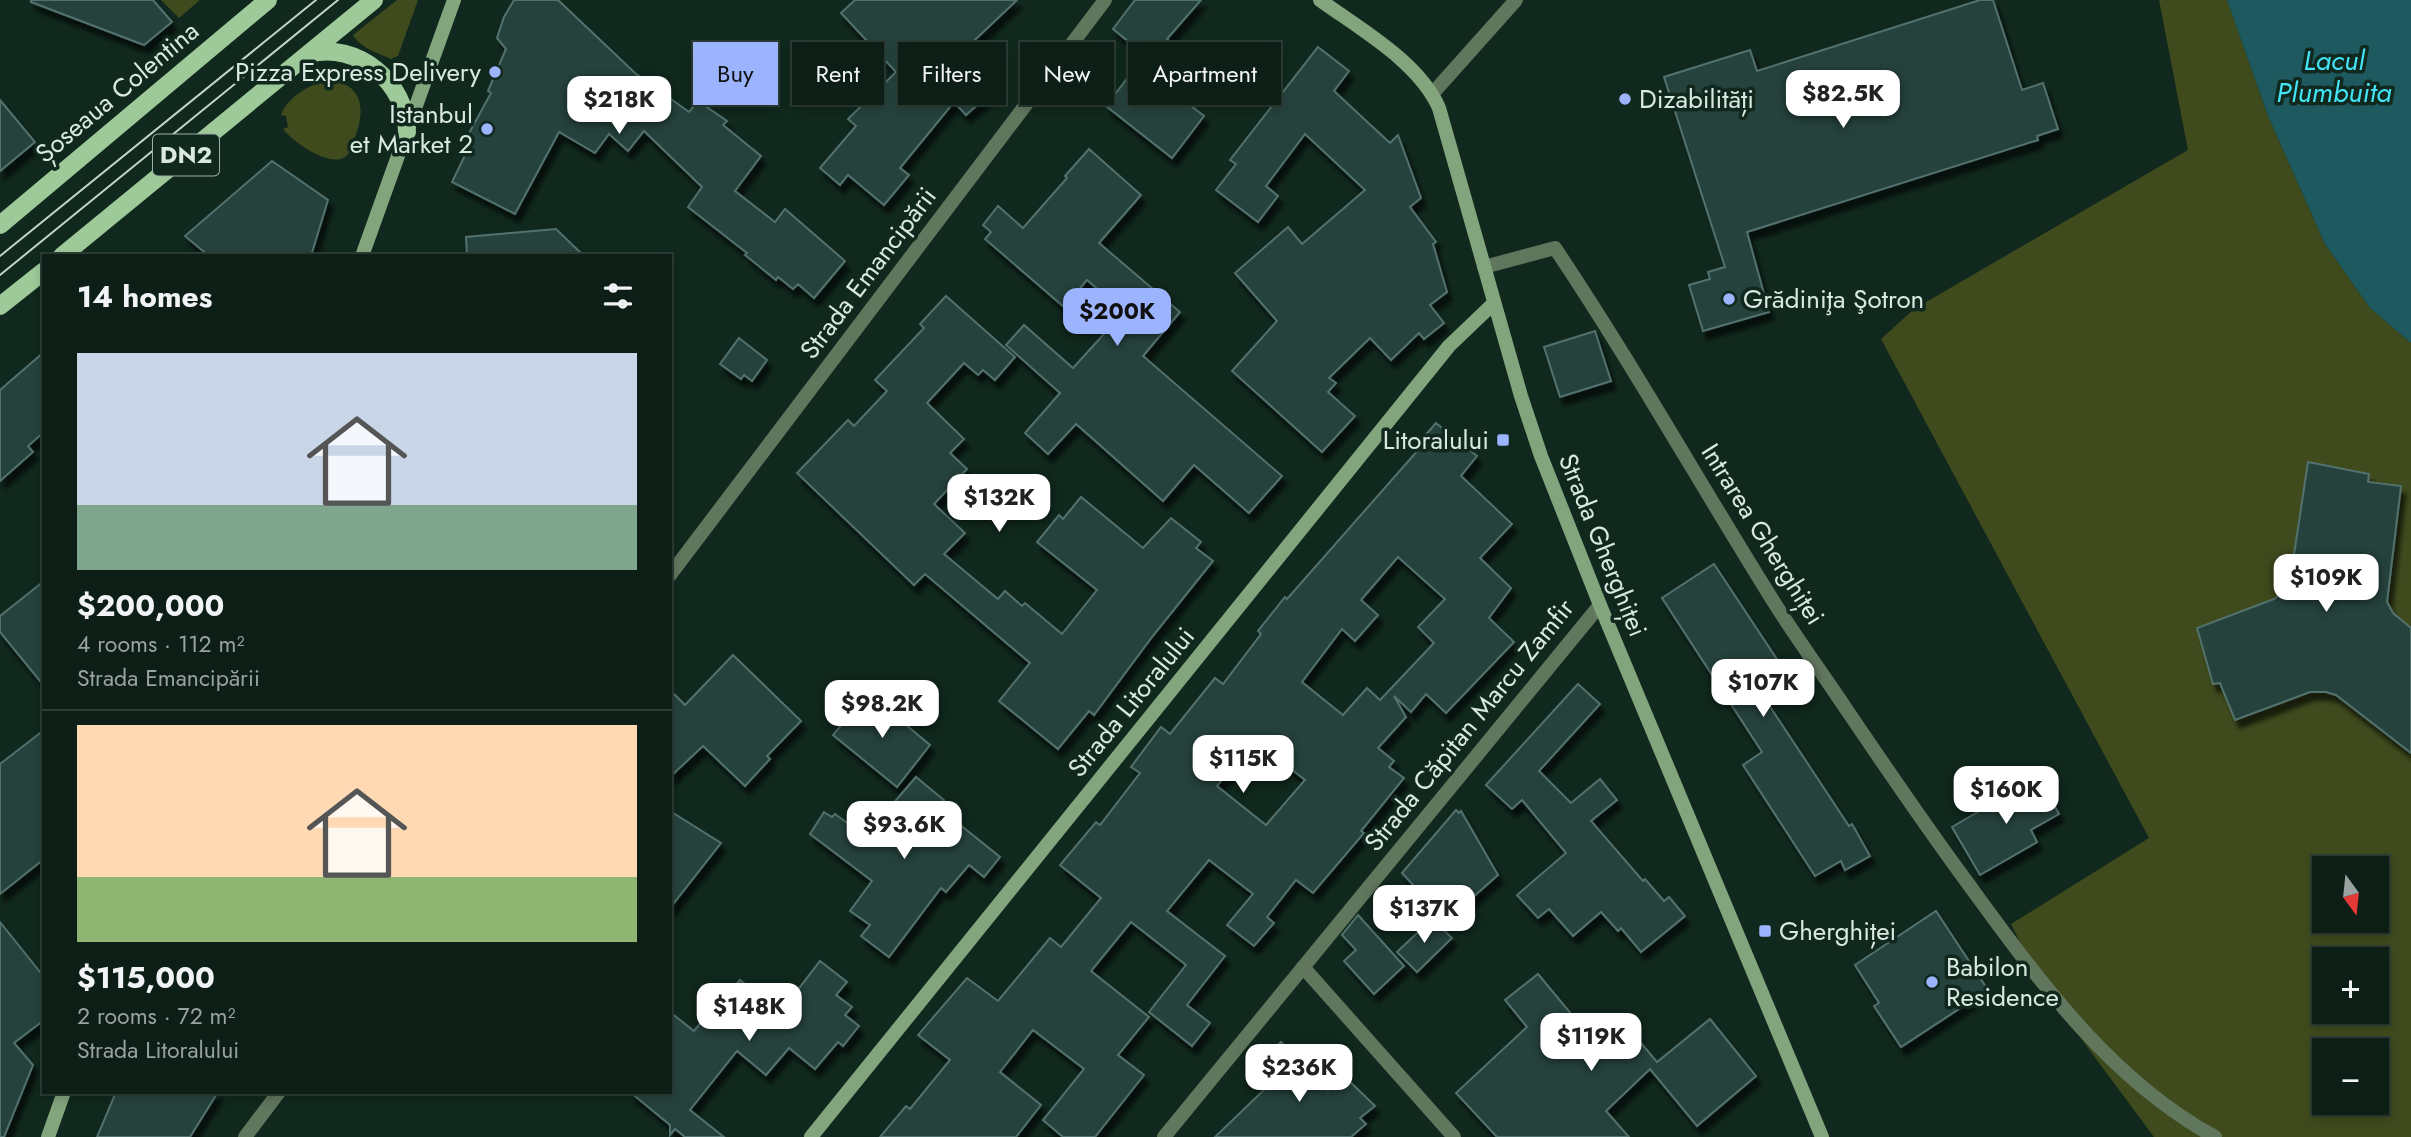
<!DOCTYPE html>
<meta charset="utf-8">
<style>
:root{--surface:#0c1e16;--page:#15271f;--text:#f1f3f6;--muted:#9aa2a1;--line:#2c3c35;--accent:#9cb4fd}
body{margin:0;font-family:Jost,sans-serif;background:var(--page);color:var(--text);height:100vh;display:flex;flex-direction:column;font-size:26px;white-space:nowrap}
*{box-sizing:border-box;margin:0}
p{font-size:23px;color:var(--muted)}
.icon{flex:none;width:38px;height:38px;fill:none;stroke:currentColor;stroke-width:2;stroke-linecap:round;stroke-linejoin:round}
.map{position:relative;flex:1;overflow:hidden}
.side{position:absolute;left:42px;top:254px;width:630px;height:840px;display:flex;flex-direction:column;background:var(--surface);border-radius:0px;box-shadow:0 4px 10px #0003,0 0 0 2px var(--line)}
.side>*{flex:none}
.top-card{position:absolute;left:693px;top:42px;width:665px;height:63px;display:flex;gap:14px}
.needle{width:46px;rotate:165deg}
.controls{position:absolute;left:2312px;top:856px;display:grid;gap:14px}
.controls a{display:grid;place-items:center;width:77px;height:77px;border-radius:0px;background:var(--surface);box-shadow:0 4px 10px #0003,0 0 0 2px var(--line);font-size:35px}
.price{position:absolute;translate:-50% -60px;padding:0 16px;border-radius:14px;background:#fff;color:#222;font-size:23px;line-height:46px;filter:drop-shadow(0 2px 4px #0008)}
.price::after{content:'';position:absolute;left:50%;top:42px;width:21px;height:16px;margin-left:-10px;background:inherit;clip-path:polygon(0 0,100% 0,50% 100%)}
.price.active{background:var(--accent);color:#111}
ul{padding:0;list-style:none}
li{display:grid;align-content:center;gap:14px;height:371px;padding:0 35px}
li+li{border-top:2px solid var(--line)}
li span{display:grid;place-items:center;height:217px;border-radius:0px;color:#555}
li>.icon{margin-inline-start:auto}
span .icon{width:126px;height:126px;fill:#fffc;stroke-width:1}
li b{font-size:30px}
h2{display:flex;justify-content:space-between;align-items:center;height:84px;padding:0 35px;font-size:30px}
.tag{padding:0 24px;border-radius:0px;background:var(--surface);box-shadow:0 4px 10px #0003,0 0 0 2px var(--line);font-size:24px;line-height:63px}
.tag.active{background:var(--accent);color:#111}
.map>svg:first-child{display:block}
.green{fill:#3f4a1d;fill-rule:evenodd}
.water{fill:#1f5960}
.building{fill:#25423e;stroke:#53716d;stroke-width:2;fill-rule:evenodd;filter:url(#shadow)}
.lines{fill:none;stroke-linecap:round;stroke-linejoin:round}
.street{stroke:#60765d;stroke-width:14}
.secondary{stroke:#83a57e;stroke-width:14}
.primary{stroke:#9dca98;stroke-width:18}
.tram{stroke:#c3d3ca;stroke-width:2}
.poi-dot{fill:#9cb4fd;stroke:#10281d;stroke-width:2.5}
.labels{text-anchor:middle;stroke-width:7;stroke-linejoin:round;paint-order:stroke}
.shield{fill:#10281d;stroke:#9daea6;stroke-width:2}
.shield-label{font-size:24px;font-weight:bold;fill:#d9e8e0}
.poi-label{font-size:26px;fill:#d9e8e0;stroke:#10281d;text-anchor:start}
.street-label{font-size:26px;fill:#d9e8e0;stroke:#10281d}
.water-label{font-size:28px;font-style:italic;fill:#42e3f4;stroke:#10281d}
</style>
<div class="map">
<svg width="2411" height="1137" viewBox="0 0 2411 1137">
<defs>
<filter id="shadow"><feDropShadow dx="4.5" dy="8" stdDeviation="2" flood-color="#0009"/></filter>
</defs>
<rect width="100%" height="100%" fill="#10281d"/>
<g class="green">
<path d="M161,0h39l-21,18z"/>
<path d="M397,0h21l-20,56 -7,3c-13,-6 -31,-11 -38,-24z"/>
<path d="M2159,0h68l41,116 57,128 45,64 41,35v794h-257l-112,-151 -31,-62 138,-86 -268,-499 33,-30 274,-159zM2324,868h52v52h-52zM2324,959h52v53h-52zM2324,1050h52v52h-52z"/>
<path d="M328,80c35,3 38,30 27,57 -2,6 -4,16 -10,20 -16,11 -53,-16 -62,-28l5,-2 -2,-11 -5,-1c6,-18 30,-31 47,-35z"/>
</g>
<path class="water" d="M2227,0h184v343l-41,-35 -45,-64 -57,-128z"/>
<g class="building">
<path d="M31,0h122l19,22 -28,23 -113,-43z"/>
<path d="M514,0h44l77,73 54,39 9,-11 29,20 -4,4 38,31 -26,35 40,31 10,-13 60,52 -31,37 -16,-14 -5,5 -15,-12 -2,3 -31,-25 2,-2 -59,-46 14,-20 -58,-56 -16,20 -19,-17 -14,19 -36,-21 -44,82 -63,-32 16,-33 -6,-3 29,-53 -3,-2 18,-42 -9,-11 7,-21z"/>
<path d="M855,0h162l-59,56 34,36 -26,23 -12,-13 -54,66 9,7 -25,30 -36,-30 -8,10 -20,-17 36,-42 -8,-7 48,-47 -55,-59z"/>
<path d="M1135,0h66l-34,39 24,20 -23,29 36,28 -32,42 -66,-52 39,-51 -32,-26z"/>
<path d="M1980,0h13l29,90 21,-7 15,46 -21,7 1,4 -291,92 22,80 -66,19 -14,-46 21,-6 -2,-7 17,-5 -61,-190 86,-27 7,21z"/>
<path d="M1318,47l31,24 -15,20 56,52 8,-8 23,63 -11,9 26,35 -3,2 14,48 -17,13 14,18 -20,16 -5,-6 -28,27 -21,-22 -41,40 7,5 -8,9 27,24 -33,36 -90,-81 45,-50 -42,-48 53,-46 14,17 63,-54 -60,-56 -39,52 12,10 -20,26 -42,-32 20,-26 -6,-4z"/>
<path d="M0,100l35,42 -35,29z"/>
<path d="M1089,149l52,46 -42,48 81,69 -37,44 139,120 -33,37 -55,-48 -31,36 -87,-77 -28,30 -23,-21 35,-40 -54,-48 18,-20 49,43 51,-56 -37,-32 -23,27 -79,-68 6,-7 -8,-7 15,-19 25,22 44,-50 -2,-2z"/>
<path d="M272,161l56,39 -17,56h-102l-24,-20z"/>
<path d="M556,229l28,27h-117l-1,-19z"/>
<path d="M946,296l69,61 -20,23 -12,-10 -5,5 -14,-12 -37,40 37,36 -14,14 17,16 -33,35 31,29 -21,21 54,45 7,-8 17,15 3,-3 37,31 35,-44 -60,-48 22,-27 4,4 18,-22 62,51 28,-30 30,24 -5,6 17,13 -61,76 -58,78 -5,-4 -31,38 -59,-48 31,-38 -105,-89 -11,11 -117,-112 51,-53 6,6 33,-35 -12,-11 49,-52 -4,-4z"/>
<path d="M1595,331l16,50 -51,16 -16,-50z"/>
<path d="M739,338l28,22 -15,21 -8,-6 -3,4 -21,-15z"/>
<path d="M44,352v80l-16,14 5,6 -33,29v-91z"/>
<path d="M1436,423l41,33 -16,20 51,48 -32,34 31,30 -22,30 25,24 -68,71 -20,-19 -15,18 -17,-16 12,21 -28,31 16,13 -5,6 15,11 -43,53 3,2 -51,60 -17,-13 -29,37 7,6 -20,23 -27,-21 26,-31 -44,-34 -42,51 58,45 -38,49 23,18 -18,23 -43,-34 37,-47 -55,-43 -40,49 58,46 -31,38 26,20 -49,62h-32l-20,-17 41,-51 -51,-39 -33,42 41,33 -25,32h-136l26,-31 4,3 40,-49 -32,-25 49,-57 31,23 52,-63 11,9 40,-49 -41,-33 36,-43 4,3 40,-52 -9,-6 30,-40 9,7 45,-56 8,6 38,-50 -3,-3 27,-34 2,2 132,-150 -3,-3zM1398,557l47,42 -27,28 16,16 -54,57 -13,-12 -24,27 -41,-33 40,-53 13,12 23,-26 -17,-15zM1254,740l51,40 -39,45 -49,-39z"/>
<path d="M2308,462l61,12 -1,8 33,4 -14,116 6,11 18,15v125l-75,-58 -10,-3h-16l-75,28 -15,-37 -7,1 -16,-56 77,-29 15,-11z"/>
<path d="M1714,564l76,115 -27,17 86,130 3,-2 18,32 -25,14 -4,-9 -26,15 -72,-111 19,-13 -100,-154z"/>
<path d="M44,581v105l-44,-54v-16z"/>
<path d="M733,655l68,66 -34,35 3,3 -25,27 -42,-40 -33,31v-87l15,15z"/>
<path d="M1578,684l22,20 -61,67 32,32 29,-24 17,21 -26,21 52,60 2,-2 19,22 5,-4 16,19 -44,36 -20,-24 -3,3 -17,-19 -28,24 -24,-27 -11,9 -21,-23 49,-42 -44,-53 -10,9 -26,-24z"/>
<path d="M868,693l62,52 -33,42 -64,-52z"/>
<path d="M44,730v129l-44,35v-130z"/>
<path d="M916,777l28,23 -6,7 62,50 -16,20 -15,-12 -23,27 -5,-4 -52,69 -28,-21 9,-11 -20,-14 22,-30 -62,-47 14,-22 8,5 3,-3 30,22z"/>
<path d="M2038,777l21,37 -28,16 6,12 -57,33 -28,-48z"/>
<path d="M1456,810l3,3 2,-2 37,64 -52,46 -44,-48z"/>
<path d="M670,811l51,32 -51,65z"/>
<path d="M1936,911l52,79 -87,57 -27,-41 5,-3 -24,-38z"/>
<path d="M1358,915l46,51 -30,28 -30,-33 12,-11 -14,-15z"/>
<path d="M1432,919l20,19 -35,34 -20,-20z"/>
<path d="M0,922l44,55v43l-30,23 19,22 -29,72h-4z"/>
<path d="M820,961l27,21 -11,13 16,12 -7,8 14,11 -16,20 -5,-4 -23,27 -26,-21 -23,27 -29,-24 -47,59 34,27h-39l-10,-8 -5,6v-10l-40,-33h40v-80l24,19 22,-27 2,2 22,-26 40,33z"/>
<path d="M1538,974l54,65 21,-19 12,14 5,-4 27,32 53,-43 46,57 -59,50 -47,-57 -44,42 23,26h-132l-41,-44 71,-66 -22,-27z"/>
<path d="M1281,1042l47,48 15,-15 32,31 -15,12 6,6 -15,13h-136l52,-50 -16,-16z"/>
<path d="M116,1092h102l-28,45h-93z"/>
</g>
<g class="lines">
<g class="street">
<path d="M1433,93l83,-93"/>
<path d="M1484,267l71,-19c75,112 141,229 212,343 21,35 46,69 69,103 42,62 83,123 128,184 71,97 143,200 251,259"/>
<path d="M670,575l435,-575"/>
<path d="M1303,967l151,170"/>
<path d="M245,1137l34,-45"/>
<path d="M1164,1137l436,-532"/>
</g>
<g class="secondary">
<path d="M1320,0c40,29 99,62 119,108l82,288 20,60 59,149 222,532"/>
<path d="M362,256l92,-256"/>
<path d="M48,1137l16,-45"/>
<path d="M811,1137l638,-791 45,-43"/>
</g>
<g class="primary">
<path d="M309,54c48,-13 98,29 98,78"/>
<path d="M0,225l268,-225"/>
<path d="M62,256l312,-256"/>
<path d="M0,306l44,-35"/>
</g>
<g class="tram">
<path d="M0,256l316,-256"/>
<path d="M0,275l338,-275"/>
</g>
</g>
<g class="poi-dot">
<circle cx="495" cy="72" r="7"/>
<circle cx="1625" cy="99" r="7"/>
<circle cx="487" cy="129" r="7"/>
<circle cx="1729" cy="299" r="7"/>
<rect x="1496" y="433" width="14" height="14" rx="3.5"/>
<rect x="1758" y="924" width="14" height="14" rx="3.5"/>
<circle cx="1932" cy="982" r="7"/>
</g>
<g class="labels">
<rect class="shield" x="153" y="134.5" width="66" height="41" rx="5"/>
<g class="shield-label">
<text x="186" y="163">DN2</text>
</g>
<g class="poi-label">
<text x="481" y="81" text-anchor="end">Pizza Express Delivery</text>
<text x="1639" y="108">Dizabilități</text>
<text x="473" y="123" text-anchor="end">Istanbul<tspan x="473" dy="30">et Market 2</tspan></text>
<text x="1743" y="308">Grădiniţa Şotron</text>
<text x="1489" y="449" text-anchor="end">Litoralului</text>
<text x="1779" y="940">Gherghiței</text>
<text x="1946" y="976">Babilon<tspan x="1946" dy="30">Residence</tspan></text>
</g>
<g class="street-label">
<text transform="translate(117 92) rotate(-40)" y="9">Șoseaua Colentina</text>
<text transform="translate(868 273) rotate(-53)" y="9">Strada Emancipării</text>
<text transform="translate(1763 534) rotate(58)" y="9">Intrarea Gherghiței</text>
<text transform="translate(1603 545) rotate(68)" y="9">Strada Gherghiței</text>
<text transform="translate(1131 702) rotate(-51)" y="9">Strada Litoralului</text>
<text transform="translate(1469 725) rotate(-51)" y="9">Strada Căpitan Marcu Zamfir</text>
</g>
<g class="water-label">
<text x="2334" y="70">Lacul<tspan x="2334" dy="32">Plumbuita</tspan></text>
</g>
</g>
</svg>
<div class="controls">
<a><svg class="needle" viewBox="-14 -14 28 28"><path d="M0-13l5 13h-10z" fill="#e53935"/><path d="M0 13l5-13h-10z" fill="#9aa2a1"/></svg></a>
<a>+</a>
<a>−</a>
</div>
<b class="price" style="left:1843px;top:130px">$82.5K</b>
<b class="price" style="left:619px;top:136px">$218K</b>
<b class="price active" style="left:1117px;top:348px">$200K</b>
<b class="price" style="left:999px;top:534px">$132K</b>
<b class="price" style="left:2326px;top:614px">$109K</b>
<b class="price" style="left:1763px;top:719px">$107K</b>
<b class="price" style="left:882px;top:740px">$98.2K</b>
<b class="price" style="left:1243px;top:795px">$115K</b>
<b class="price" style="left:2006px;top:826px">$160K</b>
<b class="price" style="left:904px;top:861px">$93.6K</b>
<b class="price" style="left:1424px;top:945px">$137K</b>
<b class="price" style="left:749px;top:1043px">$148K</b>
<b class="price" style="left:1591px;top:1073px">$119K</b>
<b class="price" style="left:1299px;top:1104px">$236K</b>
<div class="top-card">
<a class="tag active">Buy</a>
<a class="tag">Rent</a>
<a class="tag">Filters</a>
<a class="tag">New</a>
<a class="tag">Apartment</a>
</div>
<section class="side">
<h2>14 homes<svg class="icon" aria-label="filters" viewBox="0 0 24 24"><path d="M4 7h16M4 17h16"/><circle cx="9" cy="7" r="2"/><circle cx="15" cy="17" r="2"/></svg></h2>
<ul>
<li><span style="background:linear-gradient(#c9d6e8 70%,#7fa58c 0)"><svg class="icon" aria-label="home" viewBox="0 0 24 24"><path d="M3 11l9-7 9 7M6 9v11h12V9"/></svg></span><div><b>$200,000</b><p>4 rooms · 112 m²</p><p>Strada Emancipării</p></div></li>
<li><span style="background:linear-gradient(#ffd9b3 70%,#8fb573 0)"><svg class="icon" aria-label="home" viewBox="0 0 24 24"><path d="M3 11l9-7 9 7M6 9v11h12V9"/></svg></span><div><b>$115,000</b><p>2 rooms · 72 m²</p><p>Strada Litoralului</p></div></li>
</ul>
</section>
</div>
